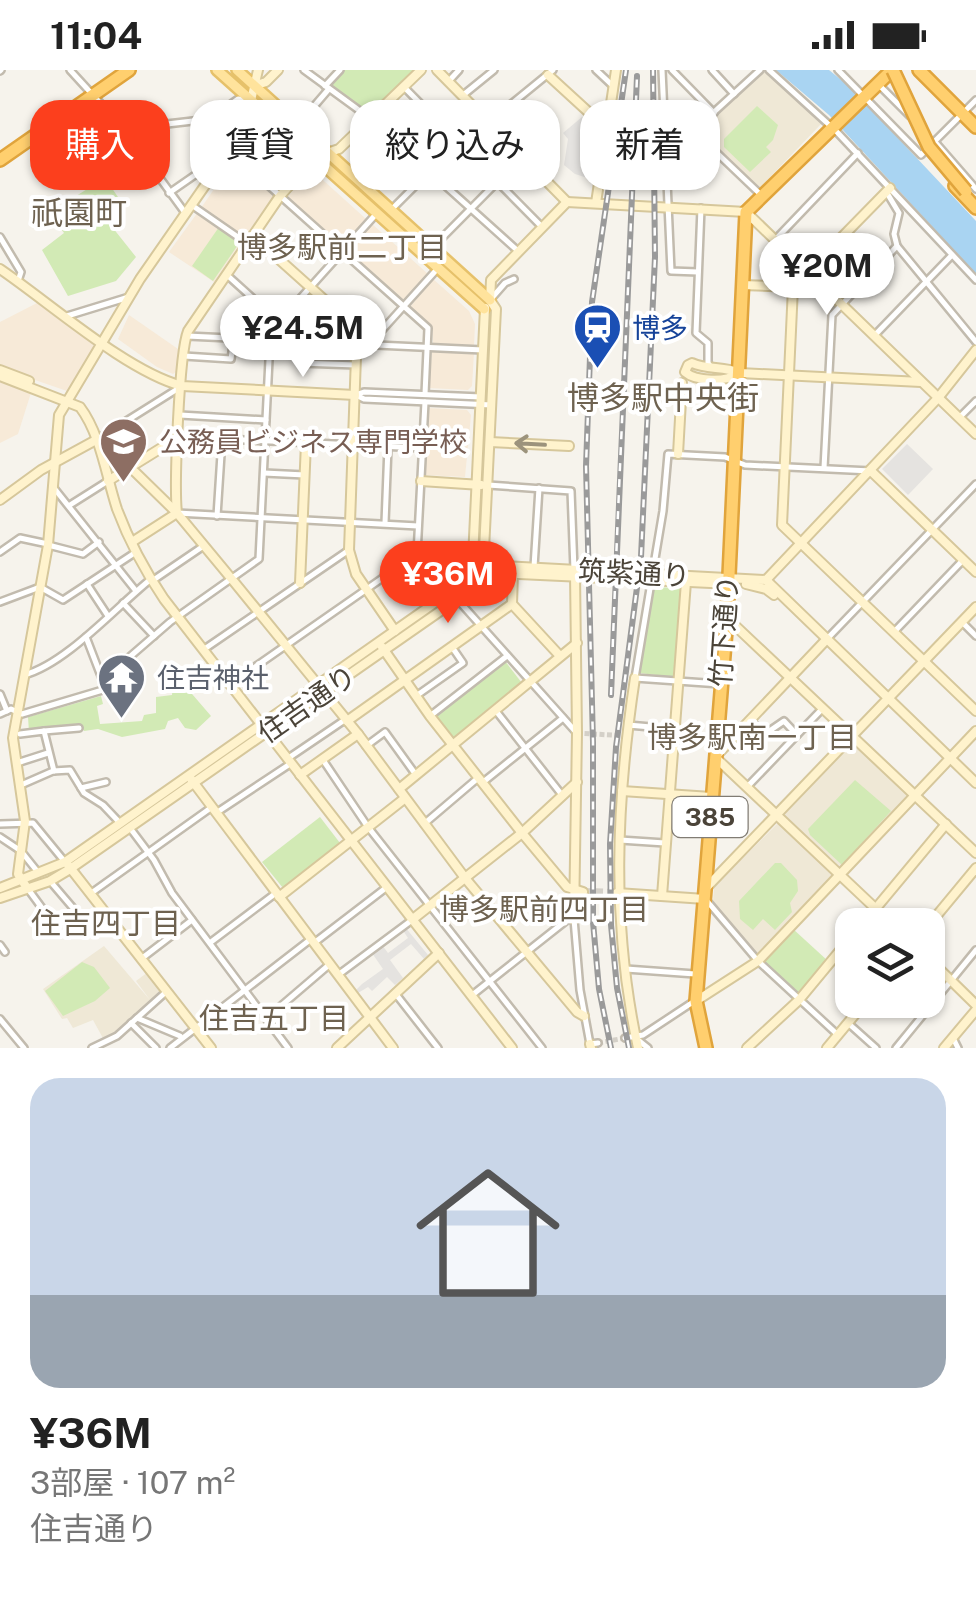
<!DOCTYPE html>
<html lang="ja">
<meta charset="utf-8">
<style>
:root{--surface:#fff;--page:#f2f2f2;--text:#222;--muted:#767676;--line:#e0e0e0;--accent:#fc3f1d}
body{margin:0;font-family:"Public Sans","Noto Sans JP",sans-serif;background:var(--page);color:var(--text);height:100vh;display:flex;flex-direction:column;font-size:38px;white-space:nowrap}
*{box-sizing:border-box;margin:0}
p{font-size:32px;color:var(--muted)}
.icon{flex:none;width:55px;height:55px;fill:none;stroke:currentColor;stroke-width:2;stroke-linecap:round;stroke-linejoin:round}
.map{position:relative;height:978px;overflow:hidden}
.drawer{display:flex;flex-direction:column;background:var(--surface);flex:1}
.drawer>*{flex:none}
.guide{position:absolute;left:30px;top:30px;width:918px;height:90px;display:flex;gap:20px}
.controls{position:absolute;left:835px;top:838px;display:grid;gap:20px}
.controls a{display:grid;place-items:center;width:110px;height:110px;border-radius:20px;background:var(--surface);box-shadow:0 2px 8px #0004;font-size:50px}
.price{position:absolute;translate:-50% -85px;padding:0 22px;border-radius:35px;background:#fff;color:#222;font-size:32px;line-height:65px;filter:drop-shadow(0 2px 5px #0008)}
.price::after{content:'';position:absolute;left:50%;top:60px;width:30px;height:22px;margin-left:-15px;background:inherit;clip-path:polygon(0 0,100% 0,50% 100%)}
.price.on{background:var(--accent);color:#fff}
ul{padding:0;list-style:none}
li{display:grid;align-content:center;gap:20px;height:530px;padding:0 30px}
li+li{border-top:2px solid var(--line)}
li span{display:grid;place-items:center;height:310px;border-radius:30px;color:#555}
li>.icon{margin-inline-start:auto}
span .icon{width:180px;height:180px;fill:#fffc;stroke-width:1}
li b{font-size:42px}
.tag{padding:0 35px;border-radius:30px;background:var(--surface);box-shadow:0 2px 8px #0004;font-size:35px;line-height:90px}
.tag.on{background:var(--accent);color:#fff}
.status{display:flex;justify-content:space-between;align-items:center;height:70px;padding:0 50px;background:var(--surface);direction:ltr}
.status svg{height:28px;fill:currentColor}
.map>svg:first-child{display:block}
.commercial{fill:#f7ead8}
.education{fill:#efe8d6}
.green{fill:#d2eab5}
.parking{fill:#e5e3e0}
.water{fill:#a9d4f2}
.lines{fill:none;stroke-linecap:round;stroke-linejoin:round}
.street-tunnel{stroke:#d4d0c8;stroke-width:5;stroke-dasharray:5 2.5;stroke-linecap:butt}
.secondary-tunnel{stroke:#d4d0c8;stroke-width:8;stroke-dasharray:8 4;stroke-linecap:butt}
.street-casing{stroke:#c2bbae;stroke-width:10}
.secondary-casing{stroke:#d6c79b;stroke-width:12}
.primary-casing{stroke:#e6c16a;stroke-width:14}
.highway-casing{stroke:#e0a43c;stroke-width:16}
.street{stroke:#fff;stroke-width:5}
.secondary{stroke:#fff3cd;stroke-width:8}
.primary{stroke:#ffe39c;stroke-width:9}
.highway{stroke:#ffcf6e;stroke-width:11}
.rail-casing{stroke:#9a9a9a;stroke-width:6}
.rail{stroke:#fff;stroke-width:2.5;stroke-dasharray:8;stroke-linecap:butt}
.highway-bridge-casing{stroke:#e0a43c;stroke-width:16;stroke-linecap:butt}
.highway-bridge{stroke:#ffcf6e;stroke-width:11}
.oneway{stroke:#9c937c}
.labels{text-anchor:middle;stroke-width:8;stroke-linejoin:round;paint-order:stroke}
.shield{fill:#fff;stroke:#817c74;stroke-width:2.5}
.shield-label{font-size:25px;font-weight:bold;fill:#4b4439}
.transit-label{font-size:28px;fill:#164399;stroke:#fff;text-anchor:start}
.education-label{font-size:28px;fill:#785e54;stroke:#fff;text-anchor:start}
.street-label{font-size:28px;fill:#4b4439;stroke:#fff}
.worship-label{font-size:28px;fill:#5b616d;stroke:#fff;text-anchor:start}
.neighbourhood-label{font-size:30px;fill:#6e6250;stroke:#fff}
.quarter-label{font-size:32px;fill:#6e6250;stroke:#fff}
</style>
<div class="status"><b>11:04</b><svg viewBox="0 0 49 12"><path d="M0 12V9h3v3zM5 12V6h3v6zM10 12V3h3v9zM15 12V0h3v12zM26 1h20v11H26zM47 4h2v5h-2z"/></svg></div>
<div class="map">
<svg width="976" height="978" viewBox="0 0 976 978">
<rect width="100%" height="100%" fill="#f6f3ec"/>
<g class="commercial">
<path d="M259,59l8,2 34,29 -23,30 -40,-36 12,-20z"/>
<path d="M234,90l40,35 -30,43 -43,-30z"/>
<path d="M309,102h5l52,47 -23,26 -56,-47z"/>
<path d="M198,142l43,30 -27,40 -45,-30z"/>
<path d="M372,154l56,50 -24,26 -56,-48z"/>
<path d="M433,209l36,32 6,13 -1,22 -41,-3 -1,-16 -22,-20z"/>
<path d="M37,233l56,39v6l-26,43 -32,-11 -17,54 -18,9v-121z"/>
<path d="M129,245l49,34 -1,22 -4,3 -16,-7 -39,-28z"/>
<path d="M432,281l42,2 -2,33 -4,4 -39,-2z"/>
<path d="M428,338l39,2 4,5 -6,62 -40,-2z"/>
</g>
<g class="education">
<path d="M767,1l55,52 -64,67 -58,-59 1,-4 60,-55z"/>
<path d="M853,672l58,53 -69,73 -57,-51v-4z"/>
<path d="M779,752l55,55 -78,78 -43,-53 1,-15z"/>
<path d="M104,876l46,54 -14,-19 12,-9 16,19 -47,43 -13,6 -11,-20 -20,8 -6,-10 -5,1 -19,-30z"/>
</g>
<g class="green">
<path d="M343,0h74l-44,44 -42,-27 -2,-3z"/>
<path d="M757,36l21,19 -5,15 -7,7 5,5 -21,20 -26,-25v-8z"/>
<path d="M105,108l15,22 -13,8 -2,10 31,39 -20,24 -48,15 -26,-46 22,-17 -10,-14 25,-16 -3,-7z"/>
<path d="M219,157l21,15 -27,39 -21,-15z"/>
<path d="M652,517l30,1 -9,89 -34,-4z"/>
<path d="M505,591l20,26 -71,54 -20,-25z"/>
<path d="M180,610l31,36 -15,14 -11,-2 -7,-10 -10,3 -3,8 -43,8 -24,-8 -14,2 -3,-6 -52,7 -1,-15 73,-21 2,8 -6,2 3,18 42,-3 2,-6 12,-2v-16l16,-2 1,-11z"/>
<path d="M855,710l36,31 -49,54 -32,-30 -2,-6z"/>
<path d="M320,747l20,26 -57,45 -21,-26z"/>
<path d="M775,793h6l16,17 1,11 -8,12 2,9 -17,18 -12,-11 -10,11 -13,-11 -1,-18z"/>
<path d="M793,859l35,32 -28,33 -38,-34z"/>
<path d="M82,892l12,5 16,21 -15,13 -32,15 -18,-25z"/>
</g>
<g class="parking">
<path d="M582,47l19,17 -7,46 -19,-6 -11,-9 4,-26 -5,-6z"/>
<path d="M907,374l26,25 -25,26 -26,-26z"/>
<path d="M405,857l23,28 -4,4 -13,-15 -21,16 13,18 -8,7 -8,-8 -15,14 -4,-4 -10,6 -2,-3 6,-6 21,-15 -11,-16 10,-8 6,8 20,-15 -6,-9z"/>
</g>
<path class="water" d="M776,0h53l21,17 126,134v53l-147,-159z"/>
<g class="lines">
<g class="street-tunnel">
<path d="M577,663l50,3"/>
<path d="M598,973l27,-5"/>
</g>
<path class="secondary-tunnel" d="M583,822l34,1"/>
<defs>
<g id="street">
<path d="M70,0l54,59 62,85"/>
<path d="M304,0l67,49 147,132"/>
<path d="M596,0l16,15"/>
<path d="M662,0l9,201 27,1"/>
<path d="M672,0l42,43"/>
<path d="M712,0l22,24"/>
<path d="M769,0l68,62 139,148"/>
<path d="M838,0l83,85 55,-55"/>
<path d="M0,1l1,-1"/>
<path d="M448,12l11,-12"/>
<path d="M879,15l31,31"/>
<path d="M325,16l15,-16"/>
<path d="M404,17l138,140"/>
<path d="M462,26l32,-26"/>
<path d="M488,53l65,-53"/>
<path d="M298,55l30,-35"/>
<path d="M124,59l86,-10 28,-20 10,1"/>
<path d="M694,61l66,63"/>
<path d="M935,72l41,47"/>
<path d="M230,81l198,177 -3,66"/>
<path d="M666,86l94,-86"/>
<path d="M169,123l39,-27 10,-2"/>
<path d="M887,123l12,20 -5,21 3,12 79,96"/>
<path d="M193,136l55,38"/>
<path d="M701,138l-5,125 12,10v20l3,4"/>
<path d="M392,139l91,-91"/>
<path d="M0,167l21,35 -3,9"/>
<path d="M774,171l84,-88"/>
<path d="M434,176l88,-89"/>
<path d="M227,205l73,66v22l56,2"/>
<path d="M490,230l15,-17 9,-4"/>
<path d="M67,246l62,-19"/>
<path d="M280,251l97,-108"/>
<path d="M187,266l296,14"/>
<path d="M874,266l78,-81"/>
<path d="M375,275v-7l64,-71"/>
<path d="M184,286l47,3 4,-29 20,-29"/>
<path d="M355,325l9,-3 117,5"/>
<path d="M356,325l8,4 128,6"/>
<path d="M180,345l86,5"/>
<path d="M959,348l17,-17"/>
<path d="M124,354l22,34"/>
<path d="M180,367l242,11"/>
<path d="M96,370l83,-52"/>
<path d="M824,398l8,-153 65,-69"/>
<path d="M264,403l41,2"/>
<path d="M488,415l83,6 3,79"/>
<path d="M54,418l82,103"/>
<path d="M70,435l38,-24"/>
<path d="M177,443l241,13"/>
<path d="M217,446l5,-77"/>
<path d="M385,453l3,-76"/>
<path d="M48,475l35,9 16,-12"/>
<path d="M418,477l35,43"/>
<path d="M0,482l20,-14 28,6"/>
<path d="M534,497l5,-79"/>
<path d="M152,511l50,-34"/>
<path d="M87,514l21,32"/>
<path d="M457,529l118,132"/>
<path d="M0,532l40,-15 23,13 73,-48"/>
<path d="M123,533l31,33"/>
<path d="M962,552l14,14"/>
<path d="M894,562l69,-72"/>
<path d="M826,570l150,-156"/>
<path d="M203,580l146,-100"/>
<path d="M24,605c42,-11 92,-68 127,-96"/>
<path d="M103,610l67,-58 89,-63 11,-219"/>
<path d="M720,614l-85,-6 28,-167 5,-57 57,3 20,8 126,6"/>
<path d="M229,615l188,-131 8,-152"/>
<path d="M0,624l7,17"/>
<path d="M416,626l47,-33 -11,-16"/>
<path d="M496,641l66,84"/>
<path d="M0,644l11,-5 11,5 84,-25 -20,-52"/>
<path d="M430,646l77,-60"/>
<path d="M751,651l14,13 19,-13 13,14"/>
<path d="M628,655l46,4"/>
<path d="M44,661l35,-3"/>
<path d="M20,664l24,-3 10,40"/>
<path d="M366,676l19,-14 31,43"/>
<path d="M287,689l59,-40"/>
<path d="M323,690l45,67 174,221"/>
<path d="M20,692l28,-9"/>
<path d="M482,713l81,-65"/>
<path d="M21,715l32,-14 17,-1 14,23 19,12 17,18"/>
<path d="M748,716l75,-78"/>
<path d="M81,718l25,-6"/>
<path d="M216,743l74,-49"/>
<path d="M0,754l33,-1 32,39"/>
<path d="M424,754l54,-46"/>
<path d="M130,758l24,32 18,33 116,155"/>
<path d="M0,767l21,14 16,20"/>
<path d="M620,770l45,3"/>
<path d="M50,811l23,27"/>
<path d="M28,819l25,34"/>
<path d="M90,824l122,-87"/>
<path d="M707,831l51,60 80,74"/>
<path d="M211,872l65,-49"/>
<path d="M314,873l73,-56"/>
<path d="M0,875l5,7"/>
<path d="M141,889l51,-39"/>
<path d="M626,899l69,5"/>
<path d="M338,905l74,-55"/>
<path d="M395,923l43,55"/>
<path d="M471,926l96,-76 7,-1 6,71 10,54 8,-1"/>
<path d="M137,948l43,18"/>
<path d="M267,948l63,-54"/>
<path d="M0,949l24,29"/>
<path d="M131,953l25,25"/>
<path d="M848,953l28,25"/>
<path d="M625,968l18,-3 50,-33"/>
<path d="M953,968l5,10"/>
<path d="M638,970l10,8"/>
<path d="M92,978l25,-12 50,-45"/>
<path d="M170,978l141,-109"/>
<path d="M896,978l80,-98"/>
</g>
<g id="secondary">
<path d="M437,0l130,132"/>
<path d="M548,5l59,54"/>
<path d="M254,16l12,-4 12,-12"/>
<path d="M890,118l-97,99 -11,238 194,186"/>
<path d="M567,132l179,10 230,222"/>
<path d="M596,133l20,-133"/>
<path d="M253,166l104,93 -8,221 7,24 39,57"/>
<path d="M0,199c50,34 126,102 182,117l173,9"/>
<path d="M742,215l51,2"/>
<path d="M0,300l29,11"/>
<path d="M737,303c-10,10 -42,8 -52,-1l3,-7 4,-2c15,7 32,3 48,10l181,9"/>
<path d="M0,306l80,31c21,28 26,69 37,102 12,32 28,62 47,90l348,449"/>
<path d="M490,372l79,4"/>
<path d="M678,384l4,-71"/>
<path d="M131,398l46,45 58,70 123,151 107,144 112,134 7,4"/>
<path d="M871,401l105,101"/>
<path d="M108,411l71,-44"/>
<path d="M421,411l60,4"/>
<path d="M0,430l41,-30 55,-30"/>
<path d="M132,472l45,-29c-3,-27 2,-160 11,-182l92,-135 35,-39 24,-8 82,-79"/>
<path d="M473,485l7,13 15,5 237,11"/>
<path d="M473,488l12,-250"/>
<path d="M483,500l13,-261 -6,-9 1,-20 76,-78"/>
<path d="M513,504l-1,30 48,52"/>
<path d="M766,510l172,-182 38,-48"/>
<path d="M300,513l6,-140"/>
<path d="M746,514l20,5 8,6"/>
<path d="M727,548l249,235"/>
<path d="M826,570l-111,117 178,168"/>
<path d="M382,577l48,69 92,117 45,54 16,5"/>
<path d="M635,608c-19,125 -24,246 3,370"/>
<path d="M347,651l165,-117"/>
<path d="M300,705l58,-41"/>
<path d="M191,709l202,269"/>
<path d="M399,719l178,-146"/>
<path d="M622,721l89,6"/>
<path d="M68,795l143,183"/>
<path d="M0,818l65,-26 388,-272 30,-25 283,15 210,203"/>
<path d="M27,818l-9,-14 7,-53 -12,-83 35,-193 11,-130 81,-136 98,-141 9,-20 11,-48"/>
<path d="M705,819l271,-282"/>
<path d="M617,823l88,6"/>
<path d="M662,826l24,-314"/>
<path d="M279,827l125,-98"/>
<path d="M0,828l50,-17 20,-12 425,-296"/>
<path d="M413,849l109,-86 55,-51"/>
<path d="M574,849l3,-186 -2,-159"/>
<path d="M862,855l84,-101"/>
<path d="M928,856l48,-58"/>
<path d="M928,888l48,47"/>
<path d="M696,931l62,-40 218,-230"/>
<path d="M590,974l1,4"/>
<path d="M337,978l102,-95"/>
<path d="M747,978l52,-48 53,-64"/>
<path d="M827,978l40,-48"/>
<path d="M944,978l32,-38"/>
</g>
<g id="primary">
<path d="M217,0l267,239"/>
<path d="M237,0l253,230"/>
</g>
<g id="highway">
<path d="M919,0l57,57"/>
<path d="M0,90l129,-90"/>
<path d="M955,116l21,22"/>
<path d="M706,978l-10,-47 31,-383 19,-406 146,-142"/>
</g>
</defs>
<use href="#street" class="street-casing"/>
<use href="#secondary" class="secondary-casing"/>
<use href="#primary" class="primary-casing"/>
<use href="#highway" class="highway-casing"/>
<use href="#street" class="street"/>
<use href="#secondary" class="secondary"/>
<use href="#primary" class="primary"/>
<use href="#highway" class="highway"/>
<defs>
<g id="rail">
<path d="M611,625c7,-207 18,-413 26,-619"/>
<path d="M611,978l-12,-59 -6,-67v-180l-7,-276 6,-164 34,-232"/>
<path d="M629,978l-12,-60 -6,-63 -1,-81 6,-97 25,-190 14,-300 -2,-187"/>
</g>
</defs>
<use href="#rail" class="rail-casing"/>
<use href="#rail" class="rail"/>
<defs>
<path id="highway-bridge" d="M893,0l36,77 37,44"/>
</defs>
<use href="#highway-bridge" class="highway-bridge-casing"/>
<use href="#highway-bridge" class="highway-bridge"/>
</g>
<defs><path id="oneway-shaft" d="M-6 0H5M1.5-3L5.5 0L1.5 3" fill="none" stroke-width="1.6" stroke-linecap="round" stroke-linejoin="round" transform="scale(2.5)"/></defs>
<use class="oneway" href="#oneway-shaft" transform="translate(530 374) rotate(-177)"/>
<defs>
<symbol id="station-pin" viewBox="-11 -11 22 30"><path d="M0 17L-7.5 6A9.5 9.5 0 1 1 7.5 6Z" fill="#1a4fb4" stroke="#fff"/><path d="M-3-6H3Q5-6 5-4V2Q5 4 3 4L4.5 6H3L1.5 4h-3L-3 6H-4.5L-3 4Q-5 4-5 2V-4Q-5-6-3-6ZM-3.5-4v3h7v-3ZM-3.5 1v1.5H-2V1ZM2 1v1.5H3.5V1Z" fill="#fff"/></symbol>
<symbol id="university-pin" viewBox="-11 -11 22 30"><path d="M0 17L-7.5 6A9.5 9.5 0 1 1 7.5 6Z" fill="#8d6e63" stroke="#fff"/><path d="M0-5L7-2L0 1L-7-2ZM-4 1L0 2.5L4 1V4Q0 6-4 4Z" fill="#fff"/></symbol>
<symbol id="temple-pin" viewBox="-11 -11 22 30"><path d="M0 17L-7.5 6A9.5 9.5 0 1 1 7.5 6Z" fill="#6b7280" stroke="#fff"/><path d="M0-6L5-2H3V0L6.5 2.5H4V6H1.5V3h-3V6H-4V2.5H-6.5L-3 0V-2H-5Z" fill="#fff"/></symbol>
</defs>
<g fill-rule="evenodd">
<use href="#station-pin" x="570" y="230" width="55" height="75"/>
<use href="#university-pin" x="96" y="344" width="55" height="75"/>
<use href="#temple-pin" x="94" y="580" width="55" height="75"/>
</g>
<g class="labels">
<rect class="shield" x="672.5" y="727" width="75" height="40" rx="8"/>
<g class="shield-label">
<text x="710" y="756">385</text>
</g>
<g class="transit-label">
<text x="632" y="268">博多</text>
</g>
<g class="education-label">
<text x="159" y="382">公務員ビジネス専門学校</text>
</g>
<g class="street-label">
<text transform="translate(634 503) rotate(3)" y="10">筑紫通り</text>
<text transform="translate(724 561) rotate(-86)" y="10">竹下通り</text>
<text transform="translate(307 634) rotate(-35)" y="10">住吉通り</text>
</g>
<g class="worship-label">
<text x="157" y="618">住吉神社</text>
</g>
<g class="neighbourhood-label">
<text x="342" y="188">博多駅前二丁目</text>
<text x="752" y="678">博多駅南一丁目</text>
<text x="544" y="850">博多駅前四丁目</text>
<text x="106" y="864">住吉四丁目</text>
<text x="274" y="959">住吉五丁目</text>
</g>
<g class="quarter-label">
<text x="79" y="154">祇園町</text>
<text x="663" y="339">博多駅中央街</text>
</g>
</g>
</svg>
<div class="controls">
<a><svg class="icon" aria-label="layers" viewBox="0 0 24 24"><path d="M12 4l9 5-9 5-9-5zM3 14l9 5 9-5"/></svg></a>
</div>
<b class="price" style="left:827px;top:248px">¥20M</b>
<b class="price" style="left:303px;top:310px">¥24.5M</b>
<b class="price on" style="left:448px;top:556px">¥36M</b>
<div class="guide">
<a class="tag on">購入</a>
<a class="tag">賃貸</a>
<a class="tag">絞り込み</a>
<a class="tag">新着</a>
</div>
</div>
<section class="drawer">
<ul>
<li><span style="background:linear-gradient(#c9d6e8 70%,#9aa5b1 0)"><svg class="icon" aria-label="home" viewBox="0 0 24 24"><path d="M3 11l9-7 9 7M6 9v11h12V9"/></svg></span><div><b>¥36M</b><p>3部屋 · 107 m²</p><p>住吉通り</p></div></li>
</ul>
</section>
